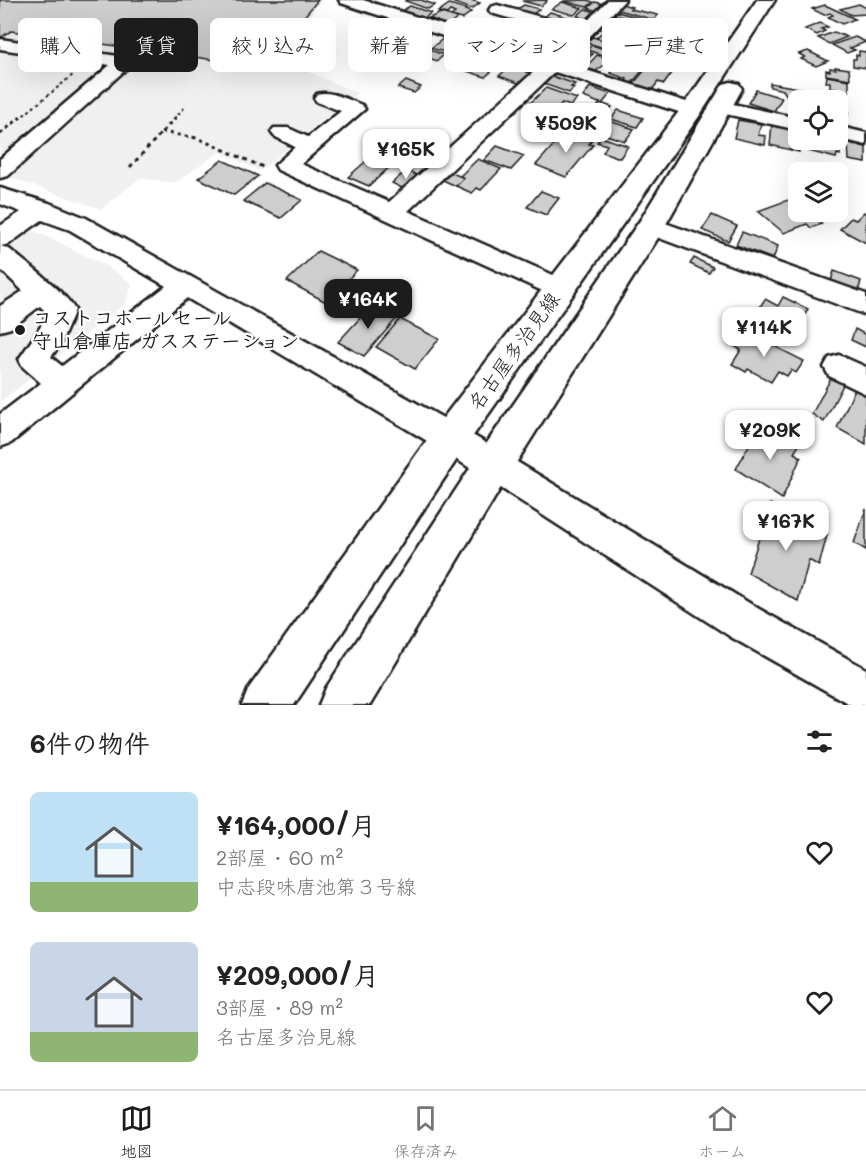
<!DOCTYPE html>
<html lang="ja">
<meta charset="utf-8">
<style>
:root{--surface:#fff;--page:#f6f6f6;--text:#222;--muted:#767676;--line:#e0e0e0;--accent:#1c1c1c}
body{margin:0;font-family:Mali,"Klee One",sans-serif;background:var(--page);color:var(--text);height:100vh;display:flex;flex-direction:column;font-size:22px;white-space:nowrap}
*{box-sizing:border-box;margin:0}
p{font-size:20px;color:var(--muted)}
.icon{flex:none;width:33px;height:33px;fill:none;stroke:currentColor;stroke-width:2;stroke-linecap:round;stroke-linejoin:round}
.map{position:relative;height:705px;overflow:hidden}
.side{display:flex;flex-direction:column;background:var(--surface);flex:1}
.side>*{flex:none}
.banner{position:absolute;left:18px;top:18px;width:831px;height:54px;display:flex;gap:12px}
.fabs{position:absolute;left:788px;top:90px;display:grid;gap:12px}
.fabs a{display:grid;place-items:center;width:60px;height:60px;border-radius:9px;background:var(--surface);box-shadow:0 6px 24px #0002;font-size:30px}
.price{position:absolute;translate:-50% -51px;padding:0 14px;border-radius:12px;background:#fff;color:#222;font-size:20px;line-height:39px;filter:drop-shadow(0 2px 3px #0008)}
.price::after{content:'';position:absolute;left:50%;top:36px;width:18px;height:14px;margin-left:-9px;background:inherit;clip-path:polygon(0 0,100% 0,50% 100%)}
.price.active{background:var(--accent);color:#fff}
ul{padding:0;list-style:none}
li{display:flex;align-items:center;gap:18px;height:150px;padding:0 30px}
li span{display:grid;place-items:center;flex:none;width:168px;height:120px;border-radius:9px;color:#555}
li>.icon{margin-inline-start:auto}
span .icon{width:72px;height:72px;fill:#fffc;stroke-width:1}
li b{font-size:26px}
h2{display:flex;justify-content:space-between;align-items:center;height:72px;padding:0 30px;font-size:26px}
.chip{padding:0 21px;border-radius:9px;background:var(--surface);box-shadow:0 6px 24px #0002;font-size:21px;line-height:54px}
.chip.active{background:var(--accent);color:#fff}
.menu{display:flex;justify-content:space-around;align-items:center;height:84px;border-top:2px solid var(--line);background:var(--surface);font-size:16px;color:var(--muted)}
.menu a{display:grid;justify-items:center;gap:3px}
.menu .active{color:var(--accent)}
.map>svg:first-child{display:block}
.built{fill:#f0f0f0}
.building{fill:#cecece;stroke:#1c1c1c;stroke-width:1.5}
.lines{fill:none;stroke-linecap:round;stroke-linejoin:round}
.minor-casing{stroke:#1c1c1c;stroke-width:5}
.major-casing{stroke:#1c1c1c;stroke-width:5}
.path-far1{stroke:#1c1c1c;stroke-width:2;stroke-dasharray:3 3;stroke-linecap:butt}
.path{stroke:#1c1c1c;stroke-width:3;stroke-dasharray:4 4;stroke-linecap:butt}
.minor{fill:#fff;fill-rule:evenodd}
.major{fill:#fff;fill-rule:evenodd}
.poi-dot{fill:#1c1c1c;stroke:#fff;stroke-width:2}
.labels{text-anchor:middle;stroke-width:4.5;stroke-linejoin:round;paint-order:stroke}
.poi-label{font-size:20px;font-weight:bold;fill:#1c1c1c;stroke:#fff;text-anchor:start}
.street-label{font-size:20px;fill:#1c1c1c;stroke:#fff}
</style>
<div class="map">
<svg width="866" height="705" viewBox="0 0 866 705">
<rect width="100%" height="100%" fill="#fff"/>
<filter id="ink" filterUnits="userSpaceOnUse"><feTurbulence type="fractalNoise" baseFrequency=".0167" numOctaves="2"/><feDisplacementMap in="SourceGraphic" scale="12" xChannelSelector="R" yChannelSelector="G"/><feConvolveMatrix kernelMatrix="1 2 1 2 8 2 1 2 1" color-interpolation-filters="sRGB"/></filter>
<g filter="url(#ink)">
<g class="built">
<path d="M0,0h322l-52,64 22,1 65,28 -97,78 -41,-19 -44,31 -35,-5 -39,31 -101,-35z"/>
<path d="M0,218l48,19 58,29 26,17 -6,20 -126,99z"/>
</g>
<g class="building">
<path d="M0,0h318l-25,30 -25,-3 -32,36 -225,-32 -11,7z"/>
<path d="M407,0h14l14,5 -7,4 -23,-8z"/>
<path d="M453,0h18l9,3 -8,6 -18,-6 2,-2z"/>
<path d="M545,0l2,1 -6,5 -19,-5z"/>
<path d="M587,0l6,2 -6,5 -24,-6z"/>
<path d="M562,2l20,6 -8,7 -22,-6z"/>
<path d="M595,2l9,2 -7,7 -9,-3z"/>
<path d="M449,4l17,5 -1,1 6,2 -9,7 -11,-3 4,-3 -5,-2 -3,3 -9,-2z"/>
<path d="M622,4l10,3 -2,2 28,6 -4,5 -35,-10z"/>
<path d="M859,4l7,4v6l-15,1 -11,-6z"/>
<path d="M524,5l15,4 -8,7 -21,-6 4,-3 5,1z"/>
<path d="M825,5l30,14 -13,5 -14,-7 5,-2 -3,-2 -6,2 -12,-6z"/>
<path d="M410,6l21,7 -8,6 -22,-8z"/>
<path d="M585,9l11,3 -8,7 -11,-3z"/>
<path d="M550,12l24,7 -7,7 -25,-7z"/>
<path d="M618,12l32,9 -5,5 -23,-7 1,-2 -9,-2z"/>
<path d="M441,13l17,5 -9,7 -14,-3 2,-1 -8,-3z"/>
<path d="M381,18l16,5 -10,7 -16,-6z"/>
<path d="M577,19l9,3 -8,7 -9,-3z"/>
<path d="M607,19l11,4 2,-2 21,7 -4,4 -33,-10z"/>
<path d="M820,23l8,4 -7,2 4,2 -8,4 -12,-6z"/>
<path d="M602,26l9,3 3,-2 23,8 -4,3 -6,1 -28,-10z"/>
<path d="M372,30l16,5 -10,7 -16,-5z"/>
<path d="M411,30l15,5 -10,11 -18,-7z"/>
<path d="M663,30l34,10 -5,6 -35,-10z"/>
<path d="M834,32l13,5 -18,7 -11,-6z"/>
<path d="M601,33l30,9 -5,5 -30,-9z"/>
<path d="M593,37l38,12 -6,6 -40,-13z"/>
<path d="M855,37l11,5 -16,6 5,2 -8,3 -15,-8z"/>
<path d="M392,38l18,7 -12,8 -18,-7z"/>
<path d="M444,38l18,6 -9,11 -22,-7z"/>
<path d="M658,39l20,5 -2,2 14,3 -4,5 -31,-8z"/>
<path d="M467,45l5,2 -12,10 -6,-1z"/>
<path d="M592,45l34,11 -5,5 -34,-11z"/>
<path d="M650,45l27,9 1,1 -5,7 -25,-8 3,-4 -5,-1z"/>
<path d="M425,48l19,7 -7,6 -19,-7z"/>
<path d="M576,49l17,5 -13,10 -11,-2 2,-2 -5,-1z"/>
<path d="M480,50l18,6 -10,9 -23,-7 7,-7 5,2z"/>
<path d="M808,51l20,10 -12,5 -15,-7 4,-2 -6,-3z"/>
<path d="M859,51l7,1v16l-13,-2v-7h3v-4l3,1z"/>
<path d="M597,55l14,5 -15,11 -11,-3z"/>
<path d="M638,56l7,3 3,-3 30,9 -14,19 -6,-2 -6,8 -19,-6 13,-15 -14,-4z"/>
<path d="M462,57l25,8 -4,3 9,3 -7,6 -34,-11z"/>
<path d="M502,57l10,4 -7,6 -10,-3z"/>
<path d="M620,62l24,7 -13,15 -6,-2 2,-3 -17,-6z"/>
<path d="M517,65l13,4 -4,3 5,1 -7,8 -6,2 -19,-7 11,-10 4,2z"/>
<path d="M835,67l14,2 1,10 -24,-4v-5l4,1v-3l6,1z"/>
<path d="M552,76l23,8 -4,3 3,1 -5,5 -25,-9z"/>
<path d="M827,76l22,4v12l-19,-4v-6h-4z"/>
<path d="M406,81l15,6 -7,6 -16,-5z"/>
<path d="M770,83l34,6v11l-17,-4 -4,-6 -13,-3z"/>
<path d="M590,87l20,7 -8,10 -19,-7z"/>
<path d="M546,88l31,11 -7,7 -8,-3 -12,13 -24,-9z"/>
<path d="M756,90l26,8 -8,13 -26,-8z"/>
<path d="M807,90l14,3v7l-12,-2 -2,-2z"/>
<path d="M824,91l24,5v19l-11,-3v-12h-13z"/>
<path d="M791,98l12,2h-5v15h-2v-6l-6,-1z"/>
<path d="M600,103l12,4 -5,7 -10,-3 2,-2h-3z"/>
<path d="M618,110l25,8 -6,9 -26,-8z"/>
<path d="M738,120l23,4 -3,11 8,1 -1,9 -31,-7z"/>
<path d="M609,121l25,8 -9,12 -25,-8z"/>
<path d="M580,122l15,5 -1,10 -21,-8z"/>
<path d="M772,124l26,6 1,22 -29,-7z"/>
<path d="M566,131l26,9 -3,4 4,1 -27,32 -30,-12z"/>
<path d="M601,137l27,9 -8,12 -17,-6 4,-7 -10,-3z"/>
<path d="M809,140h32l-1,15 -3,-1 -1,4 -28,-7z"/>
<path d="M848,143l18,4v16l-17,-3z"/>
<path d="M497,146l27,10 -13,14 -27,-10z"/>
<path d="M374,154l21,8 -26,24 -21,-9z"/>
<path d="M478,159l23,10 -20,21 -4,-2 -5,5 -16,-7 8,-8 -4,-2z"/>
<path d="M222,160l36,16 -24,19 -36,-17z"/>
<path d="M407,170l13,7 -14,13 -14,-7z"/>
<path d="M452,173l12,5 -8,8 -13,-6z"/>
<path d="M265,183l37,17 -21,18 -38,-17z"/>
<path d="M541,191l18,7 -13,17 -19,-8z"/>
<path d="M788,200l10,8v4h13l11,12 -11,4 -4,-4 -23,9 -26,-22z"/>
<path d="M864,212l2,2v29l-26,-14 11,-11 5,2z"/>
<path d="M712,215l25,11 -9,15 -26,-11z"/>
<path d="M742,232l36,14 -5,13 -37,-14z"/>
<path d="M318,251l39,19 -31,32 -39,-21z"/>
<path d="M694,258l19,9 -4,6 -19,-9z"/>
<path d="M834,271l27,10 -3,11 -27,-11z"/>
<path d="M783,297l25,12 -19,35 -9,-4 -2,4 -23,-12 2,-4 -8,-4 16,-25 13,7z"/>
<path d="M373,304l25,13 -34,39 -26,-14z"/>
<path d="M400,319l39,20 -24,30 -39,-22z"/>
<path d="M855,329l11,6v12l-15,-7z"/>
<path d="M744,331l60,30 -8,12 -5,-3 -4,6 -9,-5 -7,11 -23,-13 -2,3 -14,-8 9,-14 -7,-4z"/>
<path d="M832,376l12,7 -20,39 -12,-8z"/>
<path d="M856,387l10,6v51l-29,-16z"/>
<path d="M761,423l38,22 -5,8 7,4 -19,42 -46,-30z"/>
<path d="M770,504l57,31 -8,31 -10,-6 -11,41 -50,-28z"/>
<path d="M866,509v41l-12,-7z"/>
</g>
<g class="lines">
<defs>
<g id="minor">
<path d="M339,0h24l185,58 24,-22 -81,-23 -2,-3 2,-3 6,-2 83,23 28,-28h17l-61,63 135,43 3,4 -3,4h-14l-130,-42 -147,139 161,71 4,7 -4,7 -9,3 -282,-129 -3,-5 20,-18 -21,-11 -3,-4 3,-4h14l20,9 33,-26 -24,-9 -3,-4 3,-4c14,-4 31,6 45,11l3,4 -64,55 88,38 150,-135 -198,-64z"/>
<path d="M0,39l125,18 6,1 3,4 -126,114 -8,2v-19l110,-94 -110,-16z"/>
<path d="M719,101l79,17v12l-86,-19 -3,-4 3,-4z"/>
<path d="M837,126l29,7v12l-29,-7z"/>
<path d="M0,188l49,15 37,15 375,210 298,181 107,60v36h-15l-120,-68 -292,-189 -252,-150 -176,145 -11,4v-33l41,-31 -18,-16 -4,-8 21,-31 7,-15 -7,-7 -29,22 -11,3v-25l23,-15 -23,-22v-43l21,-14 -21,-8zM42,220l28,10 96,56 -104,80 -11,-9 10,-14 14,-33c-10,-19 -48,-46 -66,-61l-8,-3 8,-2z"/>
<path d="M651,218l215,76v21l-223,-83 -4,-6 4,-6z"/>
<path d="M839,355l27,12v27l-37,-18 -5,-9 5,-9z"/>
</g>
<g id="major">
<path d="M757,0h18l-75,115 -237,335 -169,255h-52l7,-17 188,-262 247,-321z"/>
<path d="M731,82l8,2 3,5 -81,144 -155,246 -136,226h-51l7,-17 154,-235 161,-234 79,-130 3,-5z"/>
</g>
</defs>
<use href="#minor" class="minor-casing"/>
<use href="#major" class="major-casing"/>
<g class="path-far1">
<path d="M19,119l55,-45"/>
<path d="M174,119l11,-12"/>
</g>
<g class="path">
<path d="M161,132l36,6 68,30"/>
<path d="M0,134l21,-17"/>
<path d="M130,167l46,-50"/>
</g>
<use href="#minor" class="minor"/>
<use href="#major" class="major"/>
</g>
</g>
<circle class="poi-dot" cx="20" cy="330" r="6"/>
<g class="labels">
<g class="poi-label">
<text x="32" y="325">コストコホールセール<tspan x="32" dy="23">守山倉庫店 ガスステーション</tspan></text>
</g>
<g class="street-label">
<text transform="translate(514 351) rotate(-54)" y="7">名古屋多治見線</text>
</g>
</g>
</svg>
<div class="fabs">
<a><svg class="icon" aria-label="locate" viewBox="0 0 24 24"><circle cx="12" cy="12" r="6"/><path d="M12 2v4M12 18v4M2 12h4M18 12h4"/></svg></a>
<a><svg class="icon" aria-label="layers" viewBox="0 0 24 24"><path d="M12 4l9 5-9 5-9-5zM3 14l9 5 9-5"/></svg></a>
</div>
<b class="price" style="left:566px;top:154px">¥509K</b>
<b class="price" style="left:406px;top:180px">¥165K</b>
<b class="price active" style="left:368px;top:330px">¥164K</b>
<b class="price" style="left:764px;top:358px">¥114K</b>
<b class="price" style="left:770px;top:461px">¥209K</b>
<b class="price" style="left:786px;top:552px">¥167K</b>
<div class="banner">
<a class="chip">購入</a>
<a class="chip active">賃貸</a>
<a class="chip">絞り込み</a>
<a class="chip">新着</a>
<a class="chip">マンション</a>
<a class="chip">一戸建て</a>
</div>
</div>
<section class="side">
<h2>6件の物件<svg class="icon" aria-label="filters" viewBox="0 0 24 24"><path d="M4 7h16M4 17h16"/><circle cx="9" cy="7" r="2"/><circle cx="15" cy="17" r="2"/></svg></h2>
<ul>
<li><span style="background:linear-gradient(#bfe0f5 75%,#8fb573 0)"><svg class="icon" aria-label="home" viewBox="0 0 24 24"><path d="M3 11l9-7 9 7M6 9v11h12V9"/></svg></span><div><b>¥164,000/月</b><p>2部屋 · 60 m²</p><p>中志段味唐池第３号線</p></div><svg class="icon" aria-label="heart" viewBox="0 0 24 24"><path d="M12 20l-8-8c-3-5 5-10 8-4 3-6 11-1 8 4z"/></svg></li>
<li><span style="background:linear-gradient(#c9d6e8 75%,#8fb573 0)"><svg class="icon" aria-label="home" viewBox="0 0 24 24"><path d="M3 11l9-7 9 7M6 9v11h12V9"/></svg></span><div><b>¥209,000/月</b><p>3部屋 · 89 m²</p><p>名古屋多治見線</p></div><svg class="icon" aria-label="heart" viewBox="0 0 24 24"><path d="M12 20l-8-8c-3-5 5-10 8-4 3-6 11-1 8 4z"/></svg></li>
</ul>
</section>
<nav class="menu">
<a class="active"><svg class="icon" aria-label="map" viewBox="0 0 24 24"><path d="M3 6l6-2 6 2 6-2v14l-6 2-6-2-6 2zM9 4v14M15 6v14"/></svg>地図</a>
<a><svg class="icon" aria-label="saved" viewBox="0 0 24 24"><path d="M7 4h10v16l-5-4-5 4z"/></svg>保存済み</a>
<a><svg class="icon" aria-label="home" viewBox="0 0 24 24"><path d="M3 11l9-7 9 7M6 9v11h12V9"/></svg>ホーム</a>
</nav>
